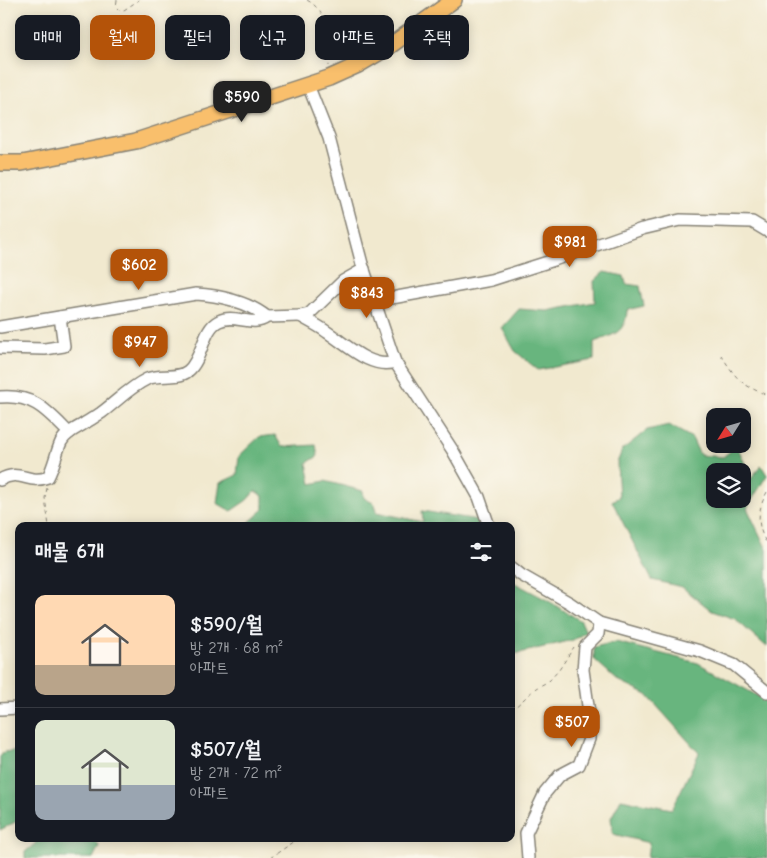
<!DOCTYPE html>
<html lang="ko">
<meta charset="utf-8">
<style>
:root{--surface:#171b24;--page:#20242c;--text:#f1f3f6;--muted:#9ea1a6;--line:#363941;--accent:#b45309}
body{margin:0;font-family:"Comic Neue","Poor Story",sans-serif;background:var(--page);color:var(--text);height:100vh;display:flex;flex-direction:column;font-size:19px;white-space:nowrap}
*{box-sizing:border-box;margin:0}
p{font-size:16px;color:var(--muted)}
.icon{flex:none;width:28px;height:28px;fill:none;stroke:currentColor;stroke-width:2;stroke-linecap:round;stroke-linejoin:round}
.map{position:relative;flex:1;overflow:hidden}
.panel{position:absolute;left:15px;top:522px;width:500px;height:320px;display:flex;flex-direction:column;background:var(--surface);border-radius:10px;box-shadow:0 2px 12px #0003}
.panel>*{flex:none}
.top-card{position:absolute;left:15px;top:15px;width:500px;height:45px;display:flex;gap:10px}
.needle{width:32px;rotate:233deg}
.buttons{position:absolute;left:706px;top:408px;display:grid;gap:10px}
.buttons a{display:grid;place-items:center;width:45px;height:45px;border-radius:10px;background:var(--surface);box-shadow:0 2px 12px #0003;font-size:25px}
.price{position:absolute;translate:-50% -42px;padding:0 11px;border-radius:10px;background:var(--accent);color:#fff;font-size:16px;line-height:32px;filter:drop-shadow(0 1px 2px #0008)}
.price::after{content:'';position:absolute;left:50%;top:30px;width:15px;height:11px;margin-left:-8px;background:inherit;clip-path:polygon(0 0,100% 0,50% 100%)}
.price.selected{background:#222;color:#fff}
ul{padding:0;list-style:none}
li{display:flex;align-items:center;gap:15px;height:125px;padding:0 20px}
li+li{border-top:1px solid var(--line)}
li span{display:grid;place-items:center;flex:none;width:140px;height:100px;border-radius:10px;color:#555}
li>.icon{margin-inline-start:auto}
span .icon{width:60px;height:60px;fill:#fffc;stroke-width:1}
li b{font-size:21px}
h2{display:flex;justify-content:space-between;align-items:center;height:60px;padding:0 20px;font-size:21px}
.tag{padding:0 18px;border-radius:10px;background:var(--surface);box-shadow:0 2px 12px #0003;font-size:18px;line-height:45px}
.tag.selected{background:var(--accent);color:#fff}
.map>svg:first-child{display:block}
.forest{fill:#68b57e;stroke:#42684d}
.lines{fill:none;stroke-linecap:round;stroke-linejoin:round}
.minor-casing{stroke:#868276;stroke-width:14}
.major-casing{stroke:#868276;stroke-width:18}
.path{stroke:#868276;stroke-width:1;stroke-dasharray:4 4;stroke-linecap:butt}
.minor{stroke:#fff;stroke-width:11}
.major{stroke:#f9bf6c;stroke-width:15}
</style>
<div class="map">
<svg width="767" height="858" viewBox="0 0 767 858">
<rect width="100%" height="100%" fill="#fbf7ec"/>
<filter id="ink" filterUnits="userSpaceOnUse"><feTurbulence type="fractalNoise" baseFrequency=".02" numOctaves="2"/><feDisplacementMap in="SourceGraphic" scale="10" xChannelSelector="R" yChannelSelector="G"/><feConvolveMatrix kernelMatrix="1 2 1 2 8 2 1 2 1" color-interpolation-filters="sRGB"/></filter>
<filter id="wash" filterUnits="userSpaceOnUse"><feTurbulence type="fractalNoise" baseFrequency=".0096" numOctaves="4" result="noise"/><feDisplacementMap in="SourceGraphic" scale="20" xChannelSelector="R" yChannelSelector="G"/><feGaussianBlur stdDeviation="1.12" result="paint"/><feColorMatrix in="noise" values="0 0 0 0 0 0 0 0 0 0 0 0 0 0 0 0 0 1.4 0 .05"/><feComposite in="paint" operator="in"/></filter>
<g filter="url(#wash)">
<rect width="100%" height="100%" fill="#f1e9cf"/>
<g class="forest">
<path d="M604,272l20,4 2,8 14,2 4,20 -17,4c-1,23 -14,25 -33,32v18l-56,10 -23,-19 -13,-23 17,-19 28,2 48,-9 -1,-21z"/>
<path d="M669,425l23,13 8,17 23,2 14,-11 8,18 -5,7h-25v28h27l1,-9 18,-25 6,10 -20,33 20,42v97l-32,-28 -23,-8 -30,-24 -30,-7 -40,-79 7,-4 -2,-34 5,-13 25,-20z"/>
<path d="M275,435l7,12 34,-2 2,11 -11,7 4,21 14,-3 38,10 1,7 11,6 1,8 47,10 -1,-11 56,9 3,6h-236l18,-16v-14l-8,-5 -8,9 -16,11 -14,-8 3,-20 17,-8 2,-19 20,-19z"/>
<path d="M511,581l36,19 34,21 5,11 -13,8 -62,15z"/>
<path d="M616,642l82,21 69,38v157h-120l2,-15 -36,-9 -2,-16 10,-19 51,10 27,-56 -52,-58 -29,-14 -24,-22v-12z"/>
<path d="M19,751v69l-19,10v-73l4,-5z"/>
<path d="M35,839h59l5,7 -6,12h-68v-6l11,-9z"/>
</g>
</g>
<g filter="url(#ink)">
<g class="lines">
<defs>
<g id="minor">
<path d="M308,85l21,53 33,126 33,98 58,89 26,46 10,29"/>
<path d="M375,301l116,-21 60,-19 91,-32 38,-9 72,2 15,9"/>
<path d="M300,316c9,5 19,10 27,16 19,12 44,38 68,30"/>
<path d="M0,327l196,-33c22,1 53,8 71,23"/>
<path d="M0,348l45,1 19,-3 -4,-29"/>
<path d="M0,397c34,-3 47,14 69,36"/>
<path d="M0,480c20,-12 28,5 48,-3 6,-11 8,-24 13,-35 4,-8 14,-13 21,-17 6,-4 13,-8 19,-12 15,-11 29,-26 46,-34 13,-6 30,1 41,-8 15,-12 14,-42 31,-50 16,-8 33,7 48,-4l33,-1 9,-2 34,-33 21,-12"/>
<path d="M511,567l10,8 49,28 29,20 101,28 34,14 33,27"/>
<path d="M0,709l19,-1"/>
<path d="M528,858l-2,-25 19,-40 15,-18 19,-10 10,-26v-26l-6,-43 2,-23 13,-13 1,-11"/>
</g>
<path id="major" d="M0,163h22l114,-22 193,-63 29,-13 29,-17 67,-48"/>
</defs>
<use href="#minor" class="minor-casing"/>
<use href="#major" class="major-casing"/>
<g class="path">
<path d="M117,0l-1,7 3,3h5l15,-10"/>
<path d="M307,0c24,13 21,43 22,66"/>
<path d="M721,355c16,24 18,29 46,40"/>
<path d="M47,488l-2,10 4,28"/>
<path d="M767,492c-10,19 -11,33 0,52"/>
<path d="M511,711l25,-23 13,-7 10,-11 15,-23"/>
<path d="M270,858l28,-19"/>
</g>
<use href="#minor" class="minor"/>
<use href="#major" class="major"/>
</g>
</g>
</svg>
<div class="buttons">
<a><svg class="needle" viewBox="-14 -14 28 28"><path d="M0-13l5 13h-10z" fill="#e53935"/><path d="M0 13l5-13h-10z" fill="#9ea1a6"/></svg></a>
<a><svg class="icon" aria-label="layers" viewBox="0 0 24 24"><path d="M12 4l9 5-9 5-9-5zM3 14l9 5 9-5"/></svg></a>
</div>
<b class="price selected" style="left:242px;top:123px">$590</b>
<b class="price" style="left:570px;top:268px">$981</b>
<b class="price" style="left:139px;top:291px">$602</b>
<b class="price" style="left:367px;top:319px">$843</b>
<b class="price" style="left:140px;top:368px">$947</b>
<b class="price" style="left:572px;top:748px">$507</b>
<div class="top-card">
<a class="tag">매매</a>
<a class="tag selected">월세</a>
<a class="tag">필터</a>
<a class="tag">신규</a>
<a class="tag">아파트</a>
<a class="tag">주택</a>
</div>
<section class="panel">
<h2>매물 6개<svg class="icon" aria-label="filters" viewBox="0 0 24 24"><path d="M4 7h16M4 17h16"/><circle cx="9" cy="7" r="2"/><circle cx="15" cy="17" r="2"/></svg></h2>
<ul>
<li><span style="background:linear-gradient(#ffd9b3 70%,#b9a48a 0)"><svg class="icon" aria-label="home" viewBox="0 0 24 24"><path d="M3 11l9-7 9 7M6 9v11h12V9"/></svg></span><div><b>$590/월</b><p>방 2개 · 68 m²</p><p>아파트</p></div></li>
<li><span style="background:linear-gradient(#dfe7d0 65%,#9aa5b1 0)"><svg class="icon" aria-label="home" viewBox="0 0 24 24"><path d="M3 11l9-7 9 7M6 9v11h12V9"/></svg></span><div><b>$507/월</b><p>방 2개 · 72 m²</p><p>아파트</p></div></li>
</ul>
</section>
</div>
